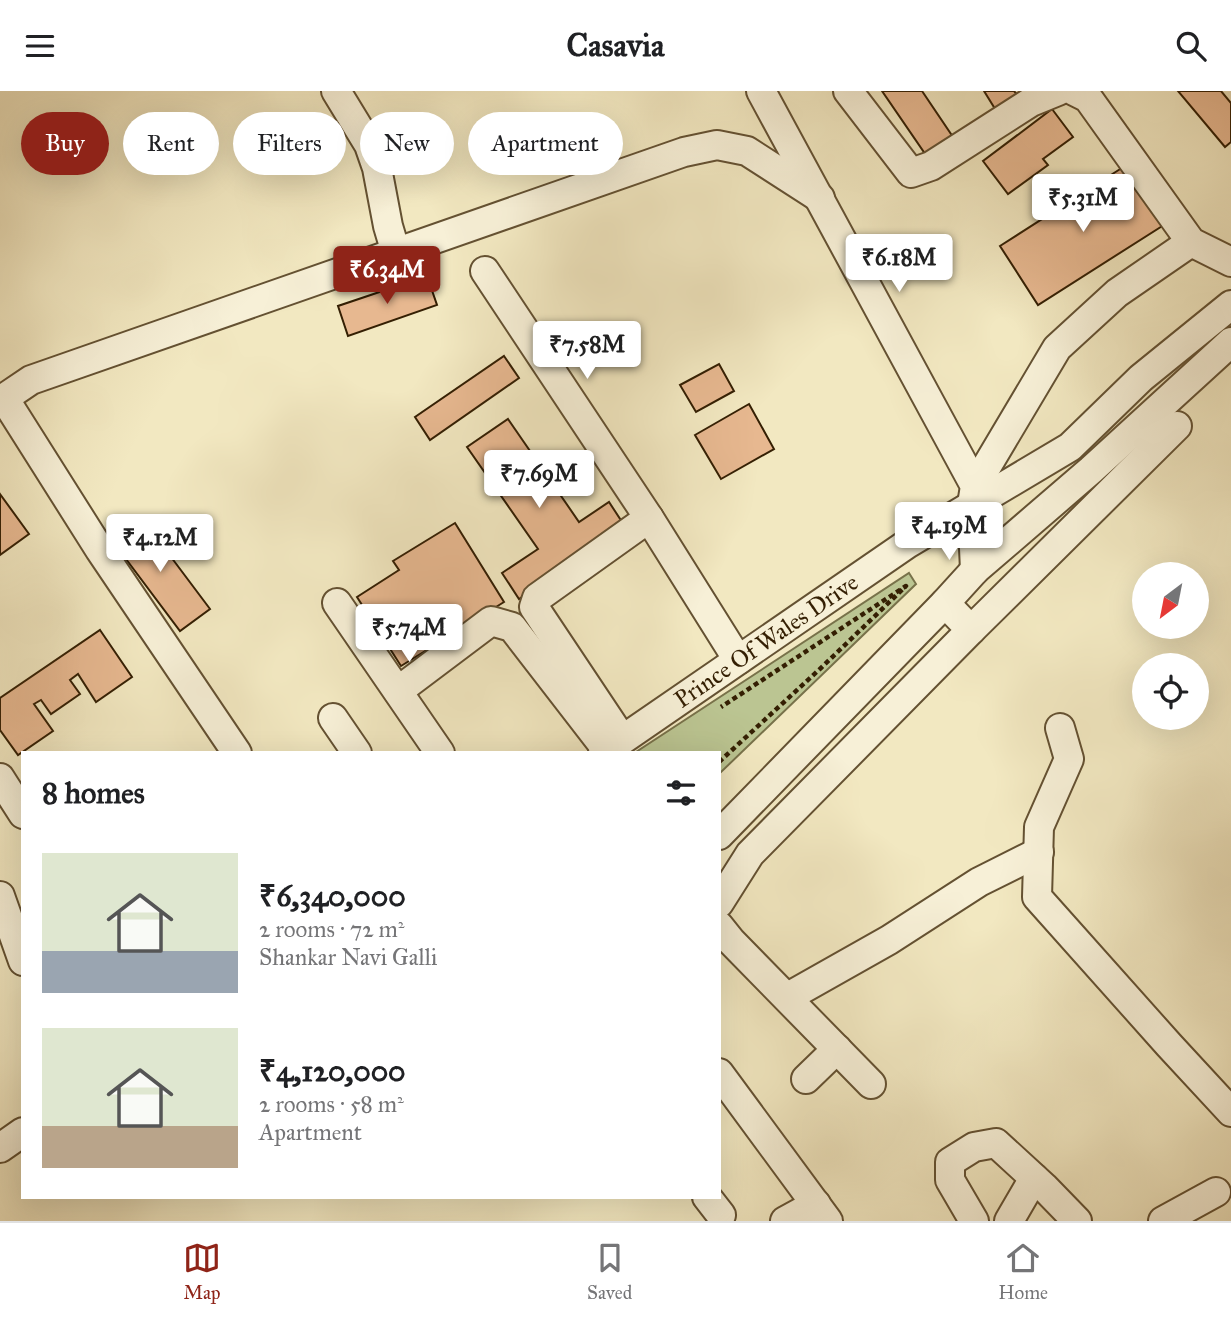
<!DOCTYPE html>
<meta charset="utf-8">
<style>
:root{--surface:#fff;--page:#f2f2f2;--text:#202124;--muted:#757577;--line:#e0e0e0;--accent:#8f2418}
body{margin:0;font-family:"IM FELL Great Primer",serif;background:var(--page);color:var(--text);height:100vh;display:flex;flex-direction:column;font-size:26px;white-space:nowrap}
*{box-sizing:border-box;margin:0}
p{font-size:23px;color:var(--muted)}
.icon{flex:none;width:38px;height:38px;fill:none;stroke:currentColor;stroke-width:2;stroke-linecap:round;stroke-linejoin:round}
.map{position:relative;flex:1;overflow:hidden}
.sheet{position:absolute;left:21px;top:660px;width:700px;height:448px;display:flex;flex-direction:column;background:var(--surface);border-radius:0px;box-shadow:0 7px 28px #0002}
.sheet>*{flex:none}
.top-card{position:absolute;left:21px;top:21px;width:700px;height:63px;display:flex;gap:14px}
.needle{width:46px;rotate:212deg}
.tools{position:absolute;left:1132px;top:471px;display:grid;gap:14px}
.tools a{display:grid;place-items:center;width:77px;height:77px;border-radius:50%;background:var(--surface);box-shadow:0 7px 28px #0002;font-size:35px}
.price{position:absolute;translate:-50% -60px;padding:0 16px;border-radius:7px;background:#fff;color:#222;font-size:23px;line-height:46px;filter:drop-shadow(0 2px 4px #0008)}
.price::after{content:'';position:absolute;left:50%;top:42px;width:21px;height:16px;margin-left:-10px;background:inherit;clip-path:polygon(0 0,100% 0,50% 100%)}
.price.on{background:var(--accent);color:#fff}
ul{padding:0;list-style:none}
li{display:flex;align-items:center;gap:21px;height:175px;padding:0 21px}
li span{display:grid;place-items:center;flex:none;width:196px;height:140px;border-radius:0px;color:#555}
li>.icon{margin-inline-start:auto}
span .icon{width:84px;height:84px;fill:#fffc;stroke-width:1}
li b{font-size:30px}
h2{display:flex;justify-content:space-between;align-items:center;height:84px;padding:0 21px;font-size:30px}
.chip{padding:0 24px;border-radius:32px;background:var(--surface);box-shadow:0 7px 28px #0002;font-size:24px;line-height:63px}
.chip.on{background:var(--accent);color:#fff}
header{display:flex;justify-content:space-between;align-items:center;height:91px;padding:0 21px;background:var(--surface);font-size:32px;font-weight:700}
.menu{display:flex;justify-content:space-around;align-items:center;height:98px;border-top:2px solid var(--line);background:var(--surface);font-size:19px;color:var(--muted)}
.menu a{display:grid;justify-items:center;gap:4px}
.menu .on{color:var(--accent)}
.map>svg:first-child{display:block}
.green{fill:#bbc592;stroke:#78724a;stroke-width:2}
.building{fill:#e7b890;stroke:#341f03;stroke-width:2}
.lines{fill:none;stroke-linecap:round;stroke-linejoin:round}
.minor-casing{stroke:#645132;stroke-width:32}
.path{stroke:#341f03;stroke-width:4.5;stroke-dasharray:5 3.5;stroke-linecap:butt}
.minor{stroke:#f7f0d7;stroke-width:28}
.labels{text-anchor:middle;stroke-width:5;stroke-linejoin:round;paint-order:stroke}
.street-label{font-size:24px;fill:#341f03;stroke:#f7f0d7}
</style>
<header><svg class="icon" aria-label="menu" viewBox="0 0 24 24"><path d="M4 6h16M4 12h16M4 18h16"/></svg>Casavia<svg class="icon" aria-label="search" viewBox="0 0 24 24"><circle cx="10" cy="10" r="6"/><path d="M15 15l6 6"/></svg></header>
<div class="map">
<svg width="1231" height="1130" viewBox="0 0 1231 1130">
<rect width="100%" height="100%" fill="#f2e8c1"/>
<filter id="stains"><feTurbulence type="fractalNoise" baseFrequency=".00286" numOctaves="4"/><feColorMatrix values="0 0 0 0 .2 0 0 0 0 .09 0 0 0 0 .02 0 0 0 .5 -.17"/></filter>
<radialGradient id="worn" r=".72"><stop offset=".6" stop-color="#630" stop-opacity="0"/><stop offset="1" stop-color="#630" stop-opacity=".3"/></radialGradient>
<path class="green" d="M909,482l7,11 -197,190v-21l-83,-1z"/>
<g class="building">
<path d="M882,0h40l33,49 -27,18z"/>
<path d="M984,0h30l5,6 -22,15z"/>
<path d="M1178,0h43l10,12v39l-6,5z"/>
<path d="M1052,18l21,28 -30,22 5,6 -40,29 -25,-33z"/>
<path d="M1128,73l39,59 -129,82 -38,-59z"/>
<path d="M427,185l10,29 -89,31 -10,-30z"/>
<path d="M504,265l15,22 -89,62 -15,-23z"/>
<path d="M719,273l15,27 -38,21 -16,-27z"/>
<path d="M749,313l25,45 -53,30 -26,-44z"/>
<path d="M508,328l71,103 30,-20 17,26 -107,71 -17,-26 36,-24 -71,-102z"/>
<path d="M0,403l29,40 -29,21z"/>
<path d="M141,426l69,92 -30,22 -69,-92z"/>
<path d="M455,432l49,79 -103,64 -44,-69 42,-27 -6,-9z"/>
<path d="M100,539l32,47 -36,25 -18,-28 -8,6 10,14 -29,20 -10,-14 -7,4 19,27 -35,24 -18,-25v-32z"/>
</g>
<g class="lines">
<defs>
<g id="minor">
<path d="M336,0l33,54 8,23 11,58 8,27"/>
<path d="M761,0l214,395 -3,19 3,65"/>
<path d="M848,0l63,82 20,-7 100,-64 27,-11"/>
<path d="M1074,0l14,7 103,144 40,20"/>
<path d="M485,180l164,247"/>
<path d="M4,307l96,152 137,203"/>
<path d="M0,310l31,-21 653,-228 33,-7 30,6 73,47"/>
<path d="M975,395l82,-138 60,-55 74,-51"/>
<path d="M337,512l103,150"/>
<path d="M971,539l206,-204"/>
<path d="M398,600l93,-70 21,6 95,123"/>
<path d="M333,627l24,35"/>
<path d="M1060,637l9,31 -30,68 -2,70 132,148 62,67"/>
<path d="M622,648l-88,-132 3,-9 112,-80 89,142"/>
<path id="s1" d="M603,662l304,-209 163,-97 71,-69 90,-73"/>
<path d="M0,687l23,36"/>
<path d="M719,744l226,-232 30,-33 116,-100 140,-128"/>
<path d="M0,805l23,65"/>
<path d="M719,812l31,-49 221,-224 -26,-27"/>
<path d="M719,835l12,15 140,143"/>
<path d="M788,906l101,-57 90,-58 60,-30"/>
<path d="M719,982l109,148"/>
<path d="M806,988l31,-30"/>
<path d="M0,1057l23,-16"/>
<path d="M707,1106l14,18"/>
<path d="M785,1130l31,-17"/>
<path d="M974,1130l-24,-41v-18l24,-15 22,-4 48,44 33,34"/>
<path d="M1009,1130l25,-43"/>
<path d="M1163,1130l53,-29"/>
</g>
</defs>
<use href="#minor" class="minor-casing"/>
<path class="path" d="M719,671l103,-95 84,-81 -185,121"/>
<use href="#minor" class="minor"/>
</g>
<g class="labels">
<g class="street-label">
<text dy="8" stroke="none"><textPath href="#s1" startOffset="198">Prince Of Wales Drive</textPath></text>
</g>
</g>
<rect width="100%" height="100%" filter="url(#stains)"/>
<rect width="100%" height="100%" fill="url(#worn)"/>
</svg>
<div class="tools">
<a><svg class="needle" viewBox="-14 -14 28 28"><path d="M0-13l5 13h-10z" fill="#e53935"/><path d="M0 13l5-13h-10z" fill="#757577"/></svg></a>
<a><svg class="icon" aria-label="locate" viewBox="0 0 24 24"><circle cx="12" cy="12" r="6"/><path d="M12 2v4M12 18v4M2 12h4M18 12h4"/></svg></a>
</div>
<b class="price" style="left:1083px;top:143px">₹5.31M</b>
<b class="price" style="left:899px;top:203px">₹6.18M</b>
<b class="price on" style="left:387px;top:215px">₹6.34M</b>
<b class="price" style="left:587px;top:290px">₹7.58M</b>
<b class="price" style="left:539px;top:419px">₹7.69M</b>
<b class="price" style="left:949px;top:471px">₹4.19M</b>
<b class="price" style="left:160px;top:483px">₹4.12M</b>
<b class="price" style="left:409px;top:573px">₹5.74M</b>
<div class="top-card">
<a class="chip on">Buy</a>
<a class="chip">Rent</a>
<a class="chip">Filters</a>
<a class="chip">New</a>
<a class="chip">Apartment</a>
</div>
<section class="sheet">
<h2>8 homes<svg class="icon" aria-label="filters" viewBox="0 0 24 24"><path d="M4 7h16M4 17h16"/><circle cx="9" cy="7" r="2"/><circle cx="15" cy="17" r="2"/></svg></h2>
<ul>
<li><span style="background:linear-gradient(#dfe7d0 70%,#9aa5b1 0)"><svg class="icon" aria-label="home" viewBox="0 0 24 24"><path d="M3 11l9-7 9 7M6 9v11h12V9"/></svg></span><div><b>₹6,340,000</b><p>2 rooms · 72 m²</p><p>Shankar Navi Galli</p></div></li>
<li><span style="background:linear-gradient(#dfe7d0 70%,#b9a48a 0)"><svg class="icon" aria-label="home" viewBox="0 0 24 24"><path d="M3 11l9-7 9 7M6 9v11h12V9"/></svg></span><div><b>₹4,120,000</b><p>2 rooms · 58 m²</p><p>Apartment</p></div></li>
</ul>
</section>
</div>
<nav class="menu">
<a class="on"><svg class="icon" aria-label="map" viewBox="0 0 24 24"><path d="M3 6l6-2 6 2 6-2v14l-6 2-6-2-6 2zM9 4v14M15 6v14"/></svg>Map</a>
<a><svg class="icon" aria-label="saved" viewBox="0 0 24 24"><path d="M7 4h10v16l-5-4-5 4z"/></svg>Saved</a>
<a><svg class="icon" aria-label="home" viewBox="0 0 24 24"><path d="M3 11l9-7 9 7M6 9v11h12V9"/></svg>Home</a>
</nav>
